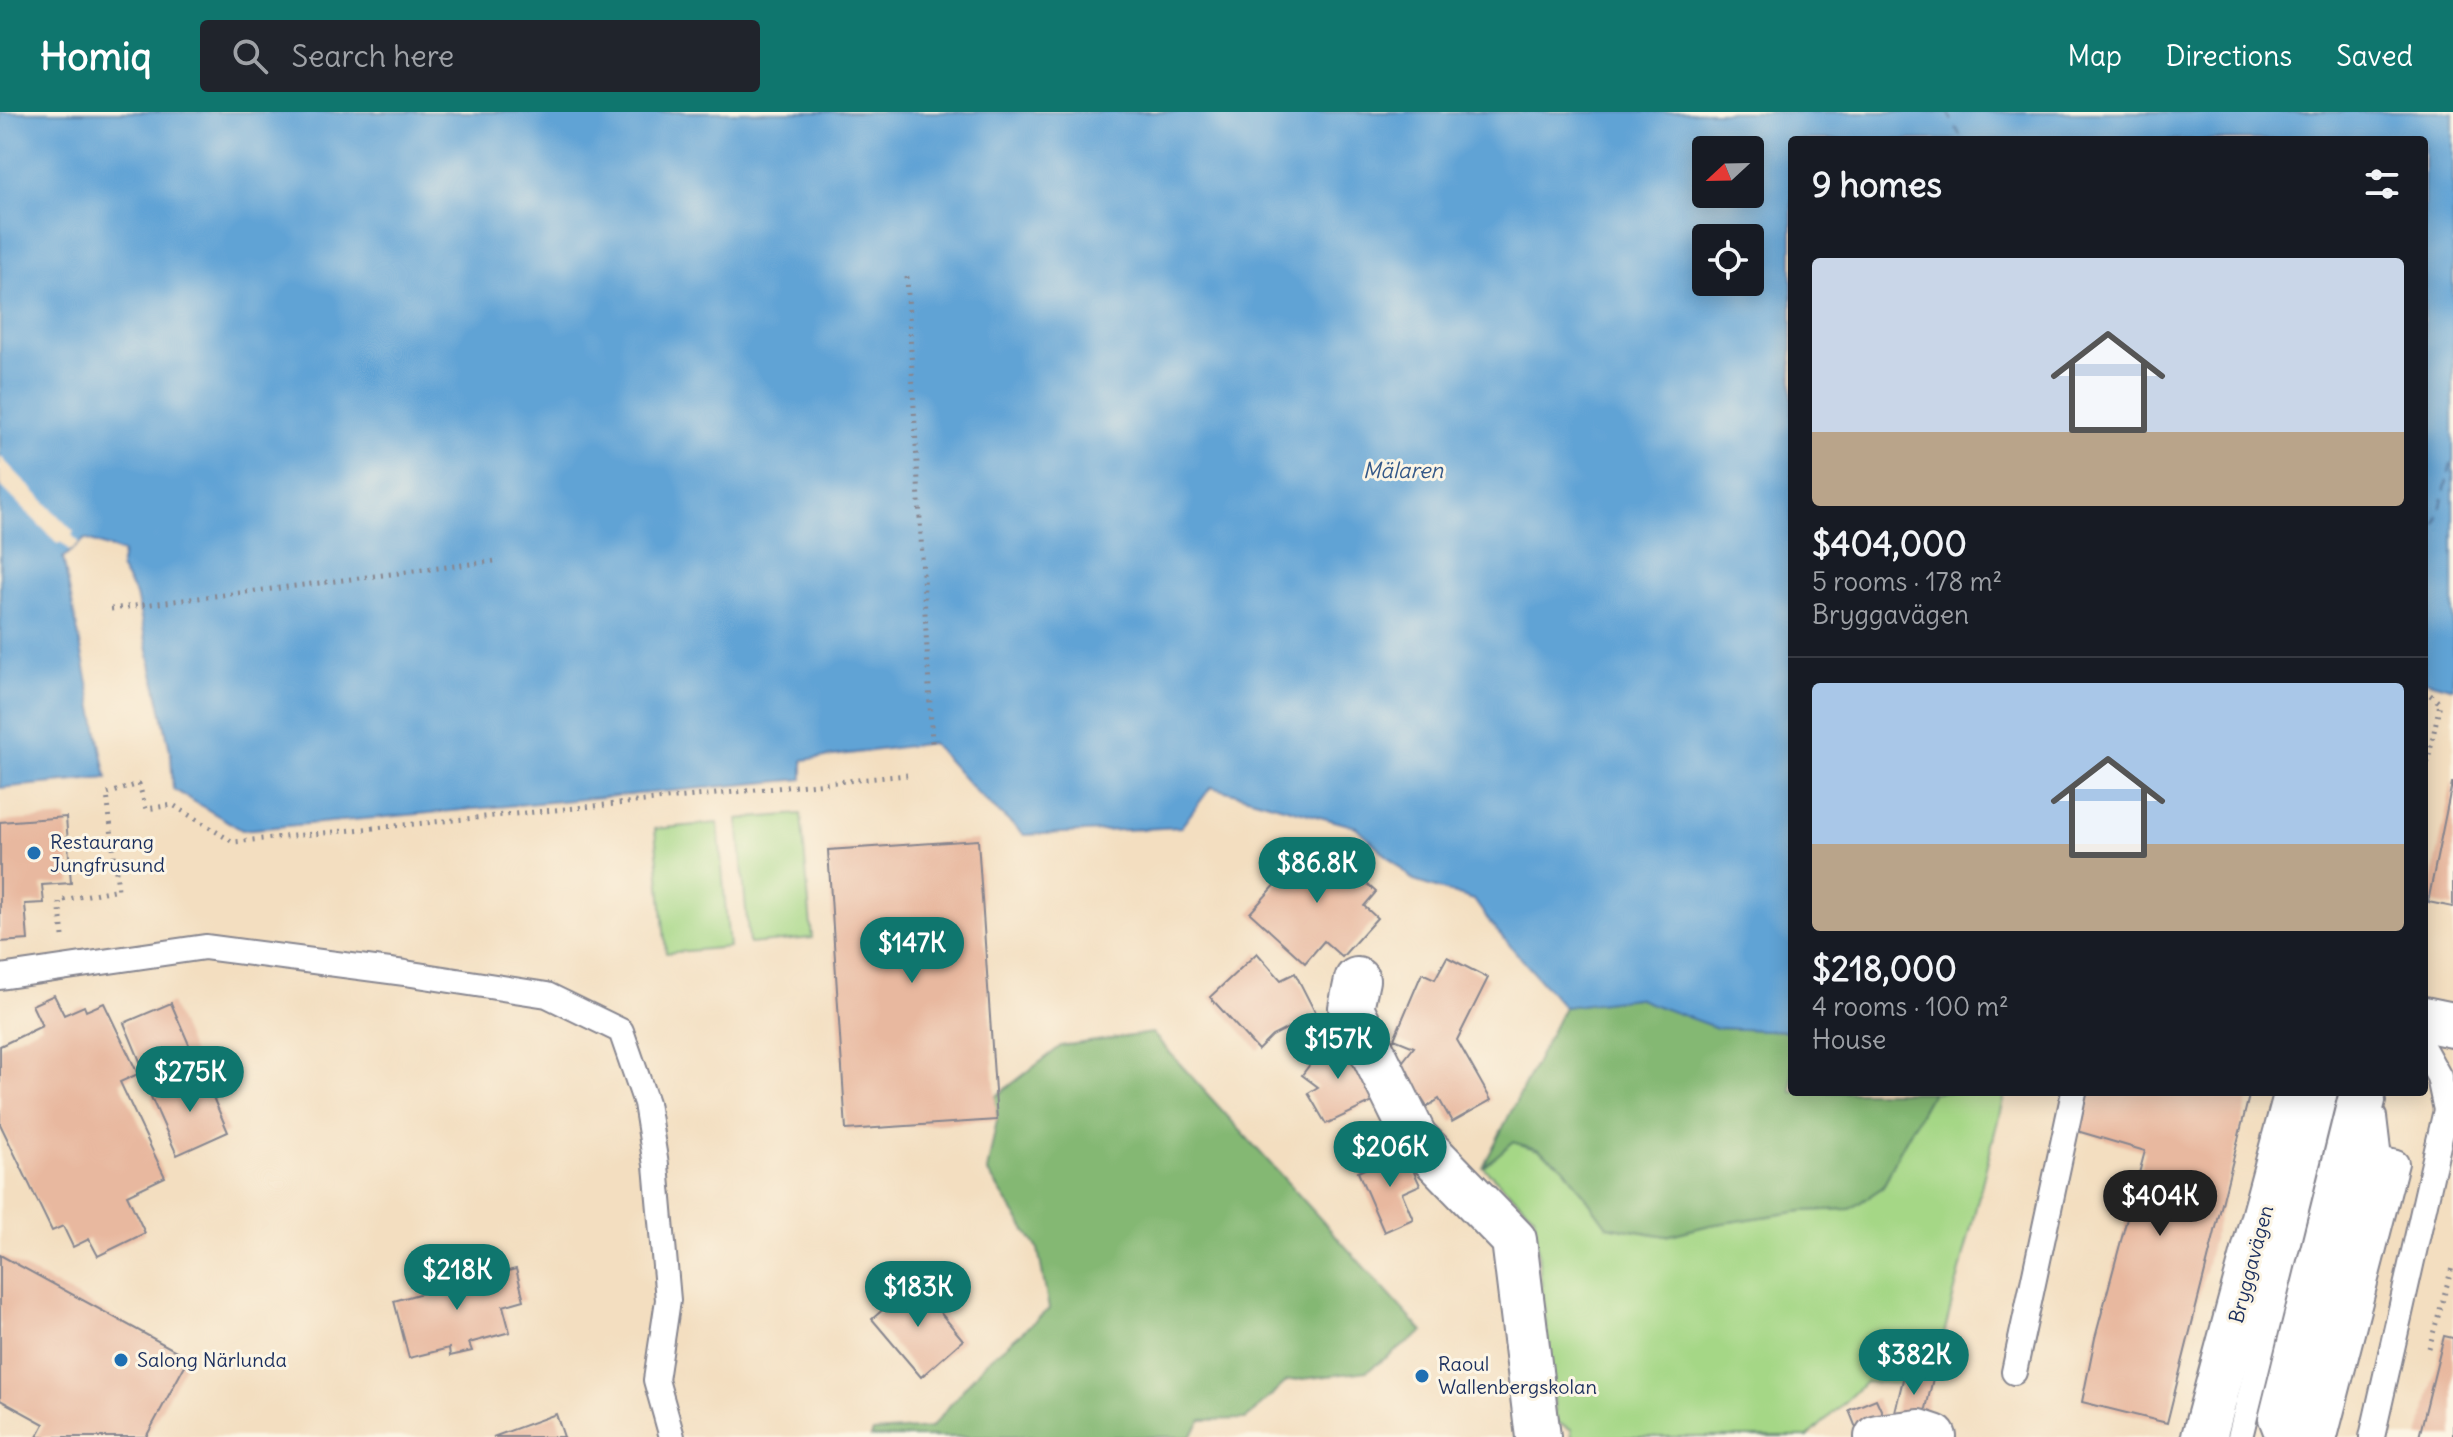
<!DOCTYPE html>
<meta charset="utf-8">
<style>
:root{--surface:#171b24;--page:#20242c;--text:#f1f3f6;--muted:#9ea1a6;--line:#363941;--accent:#0f766e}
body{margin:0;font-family:Delius,sans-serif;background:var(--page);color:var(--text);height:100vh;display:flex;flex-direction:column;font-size:30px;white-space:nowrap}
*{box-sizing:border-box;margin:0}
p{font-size:26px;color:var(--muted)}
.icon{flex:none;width:44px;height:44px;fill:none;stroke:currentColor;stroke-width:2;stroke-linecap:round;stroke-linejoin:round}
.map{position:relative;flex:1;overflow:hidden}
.side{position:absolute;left:1788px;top:24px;width:640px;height:960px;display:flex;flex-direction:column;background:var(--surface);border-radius:8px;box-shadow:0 4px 20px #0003}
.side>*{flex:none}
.needle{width:52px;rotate:248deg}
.controls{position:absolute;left:1692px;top:24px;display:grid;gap:16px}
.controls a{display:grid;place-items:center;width:72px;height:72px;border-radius:8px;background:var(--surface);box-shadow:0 4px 20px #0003;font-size:40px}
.price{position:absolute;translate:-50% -68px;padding:0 18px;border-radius:28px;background:var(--accent);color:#fff;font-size:26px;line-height:52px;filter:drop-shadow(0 2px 4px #0008)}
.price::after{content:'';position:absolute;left:50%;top:48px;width:24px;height:18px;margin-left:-12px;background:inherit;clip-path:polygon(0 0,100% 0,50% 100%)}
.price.on{background:#222;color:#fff}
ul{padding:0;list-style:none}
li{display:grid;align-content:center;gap:16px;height:424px;padding:0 24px}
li+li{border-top:2px solid var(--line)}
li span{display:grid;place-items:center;height:248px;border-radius:8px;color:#555}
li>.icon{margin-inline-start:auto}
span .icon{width:144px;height:144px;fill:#fffc;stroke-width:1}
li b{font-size:34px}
h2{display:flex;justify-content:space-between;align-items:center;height:96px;padding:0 24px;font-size:34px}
header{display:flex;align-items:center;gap:48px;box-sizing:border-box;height:112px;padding:0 40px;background:var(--accent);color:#fff}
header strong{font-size:38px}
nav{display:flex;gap:44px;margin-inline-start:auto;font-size:28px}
.search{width:560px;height:72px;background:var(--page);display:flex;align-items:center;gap:20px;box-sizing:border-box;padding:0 28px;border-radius:8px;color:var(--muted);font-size:30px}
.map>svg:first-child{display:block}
.green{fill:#a5d786;stroke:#608372;stroke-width:2}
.forest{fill:#84b873;stroke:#507468;stroke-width:2}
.water{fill:#61a3d5;stroke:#3e699a;stroke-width:2;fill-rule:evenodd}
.pier{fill:#f3dec0}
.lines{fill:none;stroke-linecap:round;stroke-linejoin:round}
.ferry{stroke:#345888;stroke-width:2;stroke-dasharray:10 8;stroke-linecap:butt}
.building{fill:#e8b89f}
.service-casing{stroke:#87868f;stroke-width:28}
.minor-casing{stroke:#87868f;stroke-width:48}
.secondary-casing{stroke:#87868f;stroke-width:48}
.path{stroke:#87868f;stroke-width:5;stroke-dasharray:2 6;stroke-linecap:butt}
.service{stroke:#fff;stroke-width:24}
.minor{stroke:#fff;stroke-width:44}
.secondary{stroke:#fff;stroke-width:44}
.poi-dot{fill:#1f6fb2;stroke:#fcf5e5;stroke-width:3}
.labels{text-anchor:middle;stroke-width:6;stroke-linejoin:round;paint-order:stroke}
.poi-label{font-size:20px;fill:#1b2f5e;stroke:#fcf5e5;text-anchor:start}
.street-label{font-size:20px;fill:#1b2f5e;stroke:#fcf5e5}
.water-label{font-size:22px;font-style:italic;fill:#345888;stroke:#fcf5e5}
</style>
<header>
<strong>Homiq</strong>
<div class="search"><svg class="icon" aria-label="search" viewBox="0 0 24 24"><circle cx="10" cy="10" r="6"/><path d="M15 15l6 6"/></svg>Search here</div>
<nav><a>Map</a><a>Directions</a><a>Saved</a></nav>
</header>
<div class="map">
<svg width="2453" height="1325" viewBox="0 0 2453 1325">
<rect width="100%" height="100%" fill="#fcf5e5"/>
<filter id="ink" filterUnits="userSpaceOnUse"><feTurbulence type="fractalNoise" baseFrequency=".0125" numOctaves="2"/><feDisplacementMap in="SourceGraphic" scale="16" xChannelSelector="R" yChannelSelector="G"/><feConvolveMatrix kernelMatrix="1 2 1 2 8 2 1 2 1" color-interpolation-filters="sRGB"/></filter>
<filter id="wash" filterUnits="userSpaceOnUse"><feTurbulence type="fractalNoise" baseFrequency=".006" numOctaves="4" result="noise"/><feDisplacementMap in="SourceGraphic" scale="32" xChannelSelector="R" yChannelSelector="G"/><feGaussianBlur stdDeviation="1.8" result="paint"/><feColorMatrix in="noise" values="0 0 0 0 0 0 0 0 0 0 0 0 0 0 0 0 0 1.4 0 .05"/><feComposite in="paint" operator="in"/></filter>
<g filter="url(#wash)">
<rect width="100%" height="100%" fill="#f3dec0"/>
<g class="green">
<path d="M801,702l11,124 -63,6 -11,-125z"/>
<path d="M718,711l11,124 -63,6 -11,-124z"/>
<path d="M1932,980h73l-71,282 -28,-7 -4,17 -37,-2 -57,55h-236l-1,-8 -15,-7 -22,-207 -51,-48 30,-25 26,8 25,17 43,59 59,10 44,-11 92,-14 48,-2 33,-22 16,-35z"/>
</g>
<g class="forest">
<path d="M1636,886l81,30 75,3v61h140l-33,60 -16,35 -33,22 -48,2 -92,14 -44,11 -59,-10 -43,-59 -25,-17 -26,-8 -30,25 81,-160z"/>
<path d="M1152,921l271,299 -56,39 -80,10 -41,38 -44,1 -12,17h-319l2,-5 58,-4 54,-65 64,-54 -11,-60 -51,-78 10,-51 -2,-23 66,-51z"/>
</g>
<path class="water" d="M0,0h2453v576l-29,-8v-540h-632v891l-75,-3 -81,-30 -72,9 -73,-83 -17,-24 -60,-19 -58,-54 -145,-40 -30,40 -157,8 -47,-42 -45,-50 -129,17v19l-561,51 -69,-41 -2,-34 -35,-160 -16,-27 3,-15 -38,-14 -22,19 44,220 -107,10zM1706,38h44v44h-44zM1706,126h44v44h-44z"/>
<path class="pier" d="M0,344l74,76 -2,3 8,8 -10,8 -9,-9 -3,2 -58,-59z"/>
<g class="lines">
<g class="ferry">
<path d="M1947,0l16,28"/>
<path d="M2424,466l29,-123"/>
</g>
</g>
<g id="blocks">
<g class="building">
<path d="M2452,671h1v124l-25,-5z"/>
<path d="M66,705l5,66 -29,2 2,18 -19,1 3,36 -28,2v-120z"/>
<path d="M1317,727l59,53 -12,14 13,12 -35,39 -18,-16 -19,22 -55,-50z"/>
<path d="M978,728l19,280 -151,10 -18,-280z"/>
<path d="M1257,841l24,27 14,-7 21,41 -44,22 -14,14 -48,-53z"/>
<path d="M1447,845l41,21 -31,62 34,60 -39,22 -13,-23 -12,8 -27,-42 14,-18 -20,-8 28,-66 13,6z"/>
<path d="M54,883l10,20 20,-9 2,5 18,-8 34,71 -18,8 45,95 -38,18 18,38 -47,23 -9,-17 -16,8 -10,-21 -11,5 -52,-107v-78l42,-20 -10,-21z"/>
<path d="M171,891l29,67 -48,20 -28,-67z"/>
<path d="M1332,923l32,25 9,42 -47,22 -18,-31 10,-6 -16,-12z"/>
<path d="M203,962l25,58 -51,23 -26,-58z"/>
<path d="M2087,980h163l-83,331 -85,-21 13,-64 50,-187 -68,-20z"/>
<path d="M1404,1039l16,34 -18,8 11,26 -29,13 -26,-60z"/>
<path d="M0,1143l189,103 -43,79h-109l7,-13 -44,-24z"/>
<path d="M516,1157l8,31 -21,6 7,26 -41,11 3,8 -22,5 -1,-8 -40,10 -15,-57 28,-8 -2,-11 46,-12 3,11z"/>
<path d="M915,1170l48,58 -42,37 -49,-58z"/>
<path d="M2444,1224l9,2v99h-34z"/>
<path d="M1906,1255l28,7 -12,52 -29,-6z"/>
<path d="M1876,1287l10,22 -28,12 -9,-23z"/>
<path d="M556,1302l8,23h-71z"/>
</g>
</g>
</g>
<g filter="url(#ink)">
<use href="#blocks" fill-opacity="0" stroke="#87868f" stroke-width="2"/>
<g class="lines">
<defs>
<g id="service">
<path d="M0,865l205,-30 200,26 142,22 74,36 25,72 10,62 12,135 -12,80 16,57"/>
<path d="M2014,1260l60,-280"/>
<path d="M2240,1325l85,-345"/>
<path d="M2278,1325l-7,-18 81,-327"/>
<path d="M2290,1325v-9l83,-327 -22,-4"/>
<path d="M2307,1325l72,-278 -5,-42"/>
<path d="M2325,1325l71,-274 -17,-4"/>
<path d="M2372,1325l74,-327 -7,-33 -15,-27"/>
</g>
<g id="minor">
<path d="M1357,868l-6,28 64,130 99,102 24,197"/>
<path d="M2424,907l29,6"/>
<path d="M1877,1325l42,-5 15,5"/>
</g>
<path id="secondary" d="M2204,1325l93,-345"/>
</defs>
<use href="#service" class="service-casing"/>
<use href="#minor" class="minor-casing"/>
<use href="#secondary" class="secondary-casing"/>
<g class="path">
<path d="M907,165l25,466"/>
<path d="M111,497l384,-48"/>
<path d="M2424,578l16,13 -16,77"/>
<path d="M63,824l-4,-35 59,-12 -11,-95 32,-10 7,25 27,-4 60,37 674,-67"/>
<path d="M2429,1236l24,-84"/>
</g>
<use href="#service" class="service"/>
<use href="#minor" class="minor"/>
<use href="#secondary" class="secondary"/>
</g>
</g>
<g class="poi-dot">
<circle cx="34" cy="741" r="8"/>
<circle cx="121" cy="1248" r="8"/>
<circle cx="1422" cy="1264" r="8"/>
</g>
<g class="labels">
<g class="poi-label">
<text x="50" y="737">Restaurang<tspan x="50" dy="23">Jungfrusund</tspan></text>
<text x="137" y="1255">Salong Närlunda</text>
<text x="1438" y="1259">Raoul<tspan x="1438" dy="23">Wallenbergskolan</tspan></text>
</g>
<g class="street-label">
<text transform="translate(2251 1152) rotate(-75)" y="7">Bryggavägen</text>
</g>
<g class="water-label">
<text x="1403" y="366">Mälaren</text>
</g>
</g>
</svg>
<div class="controls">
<a><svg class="needle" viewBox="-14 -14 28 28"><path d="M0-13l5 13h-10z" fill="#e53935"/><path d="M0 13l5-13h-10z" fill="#9ea1a6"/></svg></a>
<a><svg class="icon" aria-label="locate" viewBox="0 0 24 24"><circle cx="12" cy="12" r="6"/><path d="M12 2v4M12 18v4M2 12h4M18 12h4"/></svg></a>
</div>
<b class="price" style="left:1317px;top:793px">$86.8K</b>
<b class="price" style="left:912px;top:873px">$147K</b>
<b class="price" style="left:1338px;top:969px">$157K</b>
<b class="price" style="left:190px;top:1002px">$275K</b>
<b class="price" style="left:1390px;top:1077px">$206K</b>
<b class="price on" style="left:2160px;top:1126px">$404K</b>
<b class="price" style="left:457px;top:1200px">$218K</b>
<b class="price" style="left:918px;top:1217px">$183K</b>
<b class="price" style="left:1914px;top:1285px">$382K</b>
<section class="side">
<h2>9 homes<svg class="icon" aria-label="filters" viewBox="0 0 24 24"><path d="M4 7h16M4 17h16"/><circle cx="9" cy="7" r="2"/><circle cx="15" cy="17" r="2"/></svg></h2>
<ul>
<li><span style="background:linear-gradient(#c9d6e8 70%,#b9a48a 0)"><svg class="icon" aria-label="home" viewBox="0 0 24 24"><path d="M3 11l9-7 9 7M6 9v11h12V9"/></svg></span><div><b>$404,000</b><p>5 rooms · 178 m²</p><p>Bryggavägen</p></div></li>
<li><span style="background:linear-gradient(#a9c7e8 65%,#b9a48a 0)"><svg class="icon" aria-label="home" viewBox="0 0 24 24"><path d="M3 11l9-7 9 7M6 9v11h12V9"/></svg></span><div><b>$218,000</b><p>4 rooms · 100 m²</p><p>House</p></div></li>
</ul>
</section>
</div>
